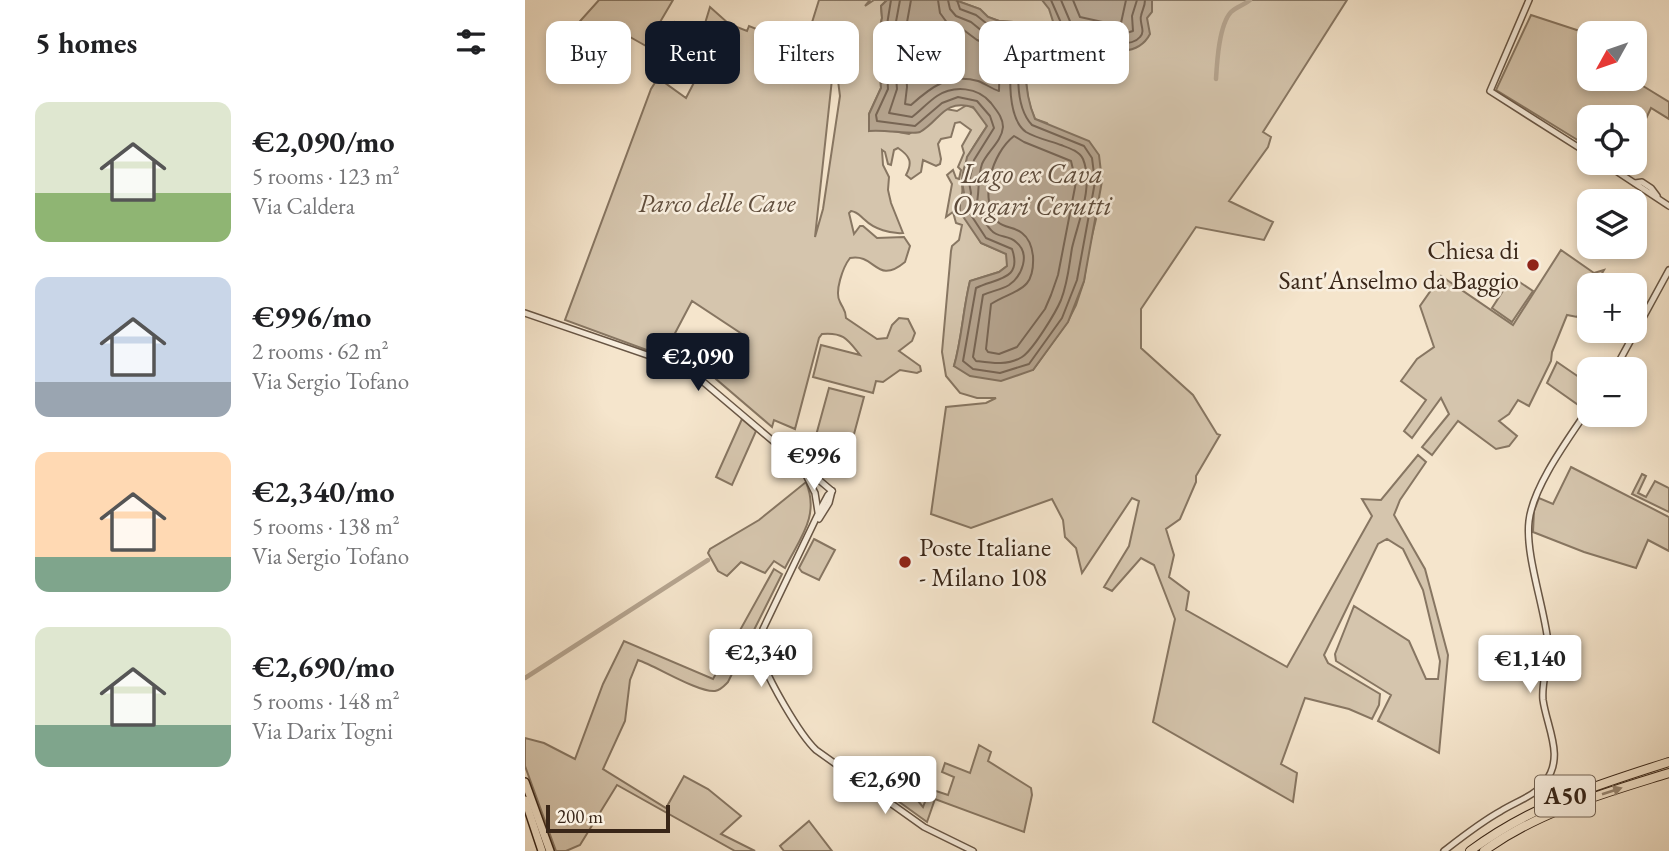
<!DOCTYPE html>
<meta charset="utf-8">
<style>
:root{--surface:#fff;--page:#f6f6f6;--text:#202124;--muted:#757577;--accent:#111827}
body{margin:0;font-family:"EB Garamond",serif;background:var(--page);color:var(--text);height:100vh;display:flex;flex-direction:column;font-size:26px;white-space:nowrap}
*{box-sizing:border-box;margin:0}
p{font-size:23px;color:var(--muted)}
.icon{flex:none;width:38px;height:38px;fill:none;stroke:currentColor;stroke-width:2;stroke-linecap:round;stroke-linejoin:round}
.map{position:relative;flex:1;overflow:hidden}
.details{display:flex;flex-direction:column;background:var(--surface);width:525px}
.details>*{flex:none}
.top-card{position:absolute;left:21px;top:21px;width:665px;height:63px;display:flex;gap:14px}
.needle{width:46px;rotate:230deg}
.buttons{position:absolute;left:1052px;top:21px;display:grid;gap:14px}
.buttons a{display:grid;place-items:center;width:70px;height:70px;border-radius:14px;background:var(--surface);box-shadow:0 4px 10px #0003;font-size:35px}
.scale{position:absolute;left:21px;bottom:18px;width:124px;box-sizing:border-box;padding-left:7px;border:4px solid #392618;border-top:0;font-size:19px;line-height:24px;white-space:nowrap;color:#392618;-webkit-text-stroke:5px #f8eede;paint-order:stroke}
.price{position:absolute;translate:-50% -60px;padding:0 16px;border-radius:7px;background:#fff;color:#222;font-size:23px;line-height:46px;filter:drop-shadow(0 2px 4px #0008)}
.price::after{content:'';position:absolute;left:50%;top:42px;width:21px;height:16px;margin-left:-10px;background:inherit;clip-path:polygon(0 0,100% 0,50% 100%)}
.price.on{background:var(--accent);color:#fff}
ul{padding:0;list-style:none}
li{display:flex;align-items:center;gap:21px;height:175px;padding:0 35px}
li span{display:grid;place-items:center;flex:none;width:196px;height:140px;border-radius:14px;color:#555}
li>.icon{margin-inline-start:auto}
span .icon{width:84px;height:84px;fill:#fffc;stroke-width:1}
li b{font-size:30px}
h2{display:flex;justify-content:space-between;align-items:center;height:84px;padding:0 35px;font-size:30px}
.chip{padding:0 24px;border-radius:14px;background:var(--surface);box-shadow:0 4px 10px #0003;font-size:24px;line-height:63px}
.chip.on{background:var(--accent);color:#fff}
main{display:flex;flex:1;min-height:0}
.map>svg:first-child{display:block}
.green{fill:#d5c5ad;stroke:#877662;stroke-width:2;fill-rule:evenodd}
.water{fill:#b5a48f;stroke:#83725f;stroke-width:2}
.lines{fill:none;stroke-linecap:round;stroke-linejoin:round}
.shore{stroke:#776554;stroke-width:2}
.canal{stroke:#b5a48f;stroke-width:4.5}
.minor-casing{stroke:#685645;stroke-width:8}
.major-casing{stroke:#392618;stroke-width:10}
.highway-casing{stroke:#392618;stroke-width:10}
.minor{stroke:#f8eede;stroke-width:5}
.major{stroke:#f5e5cc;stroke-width:7}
.highway{stroke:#f5e5cc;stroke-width:8}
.oneway{fill:#978672}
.poi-dot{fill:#8f2418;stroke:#f8eede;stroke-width:2.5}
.labels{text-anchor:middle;stroke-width:5;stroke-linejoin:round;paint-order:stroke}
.shield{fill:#f8eede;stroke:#726253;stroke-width:2}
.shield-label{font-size:24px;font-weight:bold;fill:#392618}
.park-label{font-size:26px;font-style:italic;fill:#604e3d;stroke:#f8eede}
.poi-label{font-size:26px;fill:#392618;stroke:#f8eede;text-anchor:end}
.water-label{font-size:28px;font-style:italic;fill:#5e4c3c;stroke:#f8eede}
</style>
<main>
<section class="details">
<h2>5 homes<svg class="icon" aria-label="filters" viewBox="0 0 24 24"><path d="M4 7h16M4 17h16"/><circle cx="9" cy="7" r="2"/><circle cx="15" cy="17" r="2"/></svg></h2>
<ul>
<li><span style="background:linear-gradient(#dfe7d0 65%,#8fb573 0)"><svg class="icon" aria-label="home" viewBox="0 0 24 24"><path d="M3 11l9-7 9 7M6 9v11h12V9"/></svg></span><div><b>€2,090/mo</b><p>5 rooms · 123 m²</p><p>Via Caldera</p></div></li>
<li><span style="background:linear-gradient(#c9d6e8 75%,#9aa5b1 0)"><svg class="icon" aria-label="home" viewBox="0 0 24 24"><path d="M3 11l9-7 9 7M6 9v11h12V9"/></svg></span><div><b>€996/mo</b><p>2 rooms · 62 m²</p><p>Via Sergio Tofano</p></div></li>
<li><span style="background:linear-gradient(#ffd9b3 75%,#7fa58c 0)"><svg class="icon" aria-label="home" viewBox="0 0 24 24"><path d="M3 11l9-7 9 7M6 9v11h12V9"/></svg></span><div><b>€2,340/mo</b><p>5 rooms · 138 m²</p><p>Via Sergio Tofano</p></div></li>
<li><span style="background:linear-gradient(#dfe7d0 70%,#7fa58c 0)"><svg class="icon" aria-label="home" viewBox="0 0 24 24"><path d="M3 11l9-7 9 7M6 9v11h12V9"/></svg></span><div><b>€2,690/mo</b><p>5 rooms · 148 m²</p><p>Via Darix Togni</p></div></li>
</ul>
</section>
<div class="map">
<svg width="1144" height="851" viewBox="0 0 1144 851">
<rect width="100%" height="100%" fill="#f5e5cc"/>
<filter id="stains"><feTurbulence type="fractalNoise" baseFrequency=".00286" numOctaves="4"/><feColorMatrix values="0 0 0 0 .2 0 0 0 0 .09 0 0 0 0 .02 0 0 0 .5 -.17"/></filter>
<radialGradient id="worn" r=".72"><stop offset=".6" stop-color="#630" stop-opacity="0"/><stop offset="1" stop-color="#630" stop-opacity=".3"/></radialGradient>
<g class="green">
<path d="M74,0h74l-27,46 -16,-9 -3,5 -33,-2 -38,13 -1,-4z"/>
<path d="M294,0h51l-5,6 9,-6h13l-6,6 1,12 -4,18 3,52 -12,26 13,15 27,5 37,-25 11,2 10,-6c10,3 16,12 20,21 -11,17 -25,35 -25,56 0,10 2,10 -2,21l21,40 26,11v12l-8,6 -29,9c-7,28 -8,57 -16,85l79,4 35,-49 8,-16 8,-24 4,-29 8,-33 -49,-96 -12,-4c-12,-26 -11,-55 -6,-82l-16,-15 -14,-1 -11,-4 -8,-8 -25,-9h392l-84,132 8,5 -3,10 -39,54 44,21 -9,18 -68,-13 -55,82v39l52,47 24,39 3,1 -24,41v6l-16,37 -14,10 8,26 -5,22 20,15 -3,18 101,57 85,-151 -10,-17 19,1 37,-45 8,7 -26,38 -6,15 31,54 23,86 -9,98 -61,-32 13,-26 -55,-34 -1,-7 19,-48 55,35 17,38h12l2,-18 -17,-71 -20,-41 -16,-10 -9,5 -54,111 4,8 52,31 -1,11 -7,14 -23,-10 -44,-11 -24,66 16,9 -4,29 -140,-80 22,-103 -21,-54 -13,-7 -29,33 -8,-4 25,-41 10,-45 -7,-3 -50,75 -6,-25 -11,-11 -2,-17 -11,-21 -81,29 -40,-14 15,-107 40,-4 10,-5h-19l-17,-5 -14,-17 -4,-24 9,-101 1,-5 7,-6 3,-15 -6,-2 -3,-11 -7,5 6,-33 -5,-9 6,-5 3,8 3,1 2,-9 -3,-3 6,-14 -2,-7 9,-16 -11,-8 -5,1 -4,14 -10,2 -3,5 3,15 -1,5 -4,2 -13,-6 -2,12 -10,7 -5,-4c7,-13 4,-19 -8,-27l-4,2 -3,15 -3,-1 -3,-12 -3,-2 1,15 6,12 -1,13 3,13 12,30c-12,1 -29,-4 -38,-13 -6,-5 -7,-8 -14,-9l-2,2 5,21 6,-8h3l14,12 27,-1 6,9 -5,16c-29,24 -29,-9 -55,-4 -7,9 -16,34 -10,44 3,7 6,8 6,16l31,21 10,-1 5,-13 7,-7 9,1 7,14 -3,8 -13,10 21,15 1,5 -4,2 -17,-3 -17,12 -7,-1 -3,12 -60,-16 8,-32 39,10c-12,-15 -16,-23 -38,-21l-3,4 -24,91 -21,-9 -2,7 -56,-48 32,-41 -56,-37 -29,55 -98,-36 86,-231 7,-11 28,20 14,-27 -45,-25 2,-5 5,1 13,-20 11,5v23l10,3 14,-46 19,17 18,7 2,-5 55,22zM322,25v27l-10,21 3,23 -17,113 -8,28 18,-167z"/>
<path d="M1006,15l58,19v45h9l12,7 4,-7h21v-18l3,-4 5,29 26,16v17l-18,-11 -16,34v-25h-46v30l-93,-57z"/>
<path d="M1036,250l33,23 10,-3 -9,15h-6v11l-12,21 -10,-2 -15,37 -1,9 -22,45 -11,-6 -9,14 -10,7 18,15 -8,10 -13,3 -38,-28 -26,34 -10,-8 27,-33 -8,-16 -29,40 -8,-7 22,-31 -25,-19 16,-22 17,-12 -14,-41 21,-30 72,49z"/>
<path d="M987,277l21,14 -21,31 -20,-14z"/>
<path d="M1032,362l32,22v18l-5,7 -37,-26z"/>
<path d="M304,388l35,9 -17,63 -35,-10z"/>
<path d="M217,419l14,12 -24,54 -16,-8z"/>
<path d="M1046,467l98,50v34l-21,-11 -12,28 -52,-16 -51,-20 1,-21 5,-13 14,6z"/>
<path d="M1117,474l4,2 -8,17 8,4 9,-16 14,7v24l-37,-18z"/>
<path d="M281,482c14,34 -6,56 -21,86l-11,-7 -9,12 -24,-11 -14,14 -9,-5 -10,-18 2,-4 49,-29z"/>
<path d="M289,539l21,11 -16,30 -17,-8 -3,-4z"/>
<path d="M249,569l8,5 -54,108c-4,4 -7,8 -13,9 -16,2 -59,-25 -77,-31l-8,20 -5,41 -22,48 63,39 18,-32 24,13 33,27 -20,18 34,17h-20l-118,-66 -37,60 -14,6h-10l-31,-85v-28l19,5 31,16 28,-75 21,-43 89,38z"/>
<path d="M454,745l12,7 -3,9 43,27 1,7 -8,37 -89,-33 -8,23 -58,-42 1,-9 14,-11 39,47 7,-18 18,6 6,-18 -12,-5 3,-9 25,10z"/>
<path d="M284,821l23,30h-48l-4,-5z"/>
</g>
<g class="water">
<path d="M362,0h68l25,9 8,8 11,4 14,1 12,5c5,12 2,22 1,35 -1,19 1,38 9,57l54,22 10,14 3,26 -18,100 -16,41 -35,48 -32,11 -31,-5 -16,-10c8,-28 9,-57 16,-85l29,-9 8,-6 -1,-12 -25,-11 -21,-31v-9l4,-10 -2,-11 5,-25 20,-31 -14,-19c-30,-8 -32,13 -53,25 -6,3 -37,-3 -51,-1v-17l12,-26 -3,-52 4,-18 -1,-12z"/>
<path d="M517,0h110v12l-5,6 3,16c-13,25 -43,16 -65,11 -10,-3 -17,-3 -27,-8l-9,-28z"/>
</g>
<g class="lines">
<g class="shore">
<path d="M366,0l-6,37 3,52 -12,26 1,6 38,5 27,-23 16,-6 19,4 13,15 4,12 -20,32 -5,22 2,11 -4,16 19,29 26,11c11,32 -17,29 -36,39l-13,73 10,8 27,4 29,-9 33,-46 15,-38 18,-98 -3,-24 -8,-12 -52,-21c-19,-20 -14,-61 -10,-87l-2,-5 -34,-10 -10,-8 -16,-6 -3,-9"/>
<path d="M375,0l-7,38 4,51 -8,24 23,4c8,-6 16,-15 25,-21 17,-11 41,-9 54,7 5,7 12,14 12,24 -1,14 -16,25 -21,37 -5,15 -2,28 -6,43 4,7 9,17 15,23 6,8 18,5 25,12 15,12 6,34 -7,43 -8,5 -18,6 -26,10l-10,62 3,4c15,2 32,5 46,-4 11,-7 34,-45 39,-57 7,-18 8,-34 11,-52 6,-26 22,-62 11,-89 -4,-8 -14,-11 -22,-14 -11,-4 -25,-7 -35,-13 -22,-16 -15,-69 -14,-92l-30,-9 -11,-9 -15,-6 -6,-7 -2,-9"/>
<path d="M386,0l-7,39 3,48 -2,17 6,1c20,-18 38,-32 67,-24 8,3 14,8 21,10l1,-42 -23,-9 -12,-9 -17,-7 -8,-11 -2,-13"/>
<path d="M526,0l14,32c14,7 64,19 75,5 6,-6 -1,-14 1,-21 1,-6 4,-9 4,-16"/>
<path d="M536,0l11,26 44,10 17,-5 -1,-15 5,-16"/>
<path d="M548,0l7,17 36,8 5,-2 5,-23"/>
<path d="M489,136l10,6 47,19 5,21 -18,93 -7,20 -6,14 -28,38 -18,7 -11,-2 -2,-3 5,-45c23,-15 44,-11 42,-48 -1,-9 -3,-17 -11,-23 -7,-6 -18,-5 -24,-11 -20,-23 -6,-69 16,-86z"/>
</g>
<g class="canal">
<path d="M691,79c1,-17 3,-54 15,-67 5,-5 13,-7 19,-12"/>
<path d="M0,678l183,-118"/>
</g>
<defs>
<g id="minor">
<path d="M1004,0l-39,91 99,63"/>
<path d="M1079,163l65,43"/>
<path d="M1110,183l7,-1 9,6 6,8"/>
<path d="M0,313l163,56 144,122"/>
<path d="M1090,369l54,-99"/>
<path d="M278,469l12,24 3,19"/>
<path d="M307,491l-4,4 -7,13 -58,121c-2,8 -3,18 -2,27 5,21 39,79 55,94l108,77 49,24"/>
<path d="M294,519l10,-16 3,-12"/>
<path d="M919,851c18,-14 37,-29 57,-40 14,-9 34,-15 44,-29 20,-25 2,-54 -2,-82 -2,-19 7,-39 5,-58 -4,-36 -23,-88 -19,-121 4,-35 40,-83 60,-113"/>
</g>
<g id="major">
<path d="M0,782l25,69"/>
<path d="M0,800l17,51"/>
</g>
<g id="highway">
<path d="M945,851c62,-46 126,-66 199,-89"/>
<path d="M959,851c55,-40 121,-58 185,-78"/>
</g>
</defs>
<use href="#minor" class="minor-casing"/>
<use href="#major" class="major-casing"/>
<use href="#highway" class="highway-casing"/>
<use href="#minor" class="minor"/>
<use href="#major" class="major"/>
<use href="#highway" class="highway"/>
</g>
<defs><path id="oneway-solid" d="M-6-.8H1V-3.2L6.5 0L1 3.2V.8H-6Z" transform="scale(1.75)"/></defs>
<use class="oneway" href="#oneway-solid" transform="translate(1087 791) rotate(-18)"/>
<g class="poi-dot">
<circle cx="1008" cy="265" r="7"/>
<circle cx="380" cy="562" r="7"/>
</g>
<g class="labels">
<rect class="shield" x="1010" y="775.5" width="60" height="41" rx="5"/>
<g class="shield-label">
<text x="1040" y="804">A50</text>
</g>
<g class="park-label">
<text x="192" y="212">Parco delle Cave</text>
</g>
<g class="poi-label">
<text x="994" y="259">Chiesa di<tspan x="994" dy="30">Sant'Anselmo da Baggio</tspan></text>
<text x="394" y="556" text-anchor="start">Poste Italiane<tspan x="394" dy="30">- Milano 108</tspan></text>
</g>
<g class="water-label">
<text x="507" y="183">Lago ex Cava<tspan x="507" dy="32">Ongari Cerutti</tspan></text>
</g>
</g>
<rect width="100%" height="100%" filter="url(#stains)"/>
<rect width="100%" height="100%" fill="url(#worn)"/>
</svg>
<div class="buttons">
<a><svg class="needle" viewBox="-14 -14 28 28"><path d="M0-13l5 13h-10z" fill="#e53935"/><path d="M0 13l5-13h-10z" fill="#757577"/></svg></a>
<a><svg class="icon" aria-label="locate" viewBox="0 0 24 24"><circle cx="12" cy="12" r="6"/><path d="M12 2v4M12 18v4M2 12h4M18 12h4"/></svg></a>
<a><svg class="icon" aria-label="layers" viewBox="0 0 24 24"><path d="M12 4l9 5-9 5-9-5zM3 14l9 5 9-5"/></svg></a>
<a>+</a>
<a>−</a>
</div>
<div class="scale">200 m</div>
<b class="price on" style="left:173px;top:393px">€2,090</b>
<b class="price" style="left:289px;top:492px">€996</b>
<b class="price" style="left:236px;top:689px">€2,340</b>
<b class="price" style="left:1005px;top:695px">€1,140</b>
<b class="price" style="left:360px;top:816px">€2,690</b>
<div class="top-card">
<a class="chip">Buy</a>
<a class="chip on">Rent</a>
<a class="chip">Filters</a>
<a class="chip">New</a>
<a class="chip">Apartment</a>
</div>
</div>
</main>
